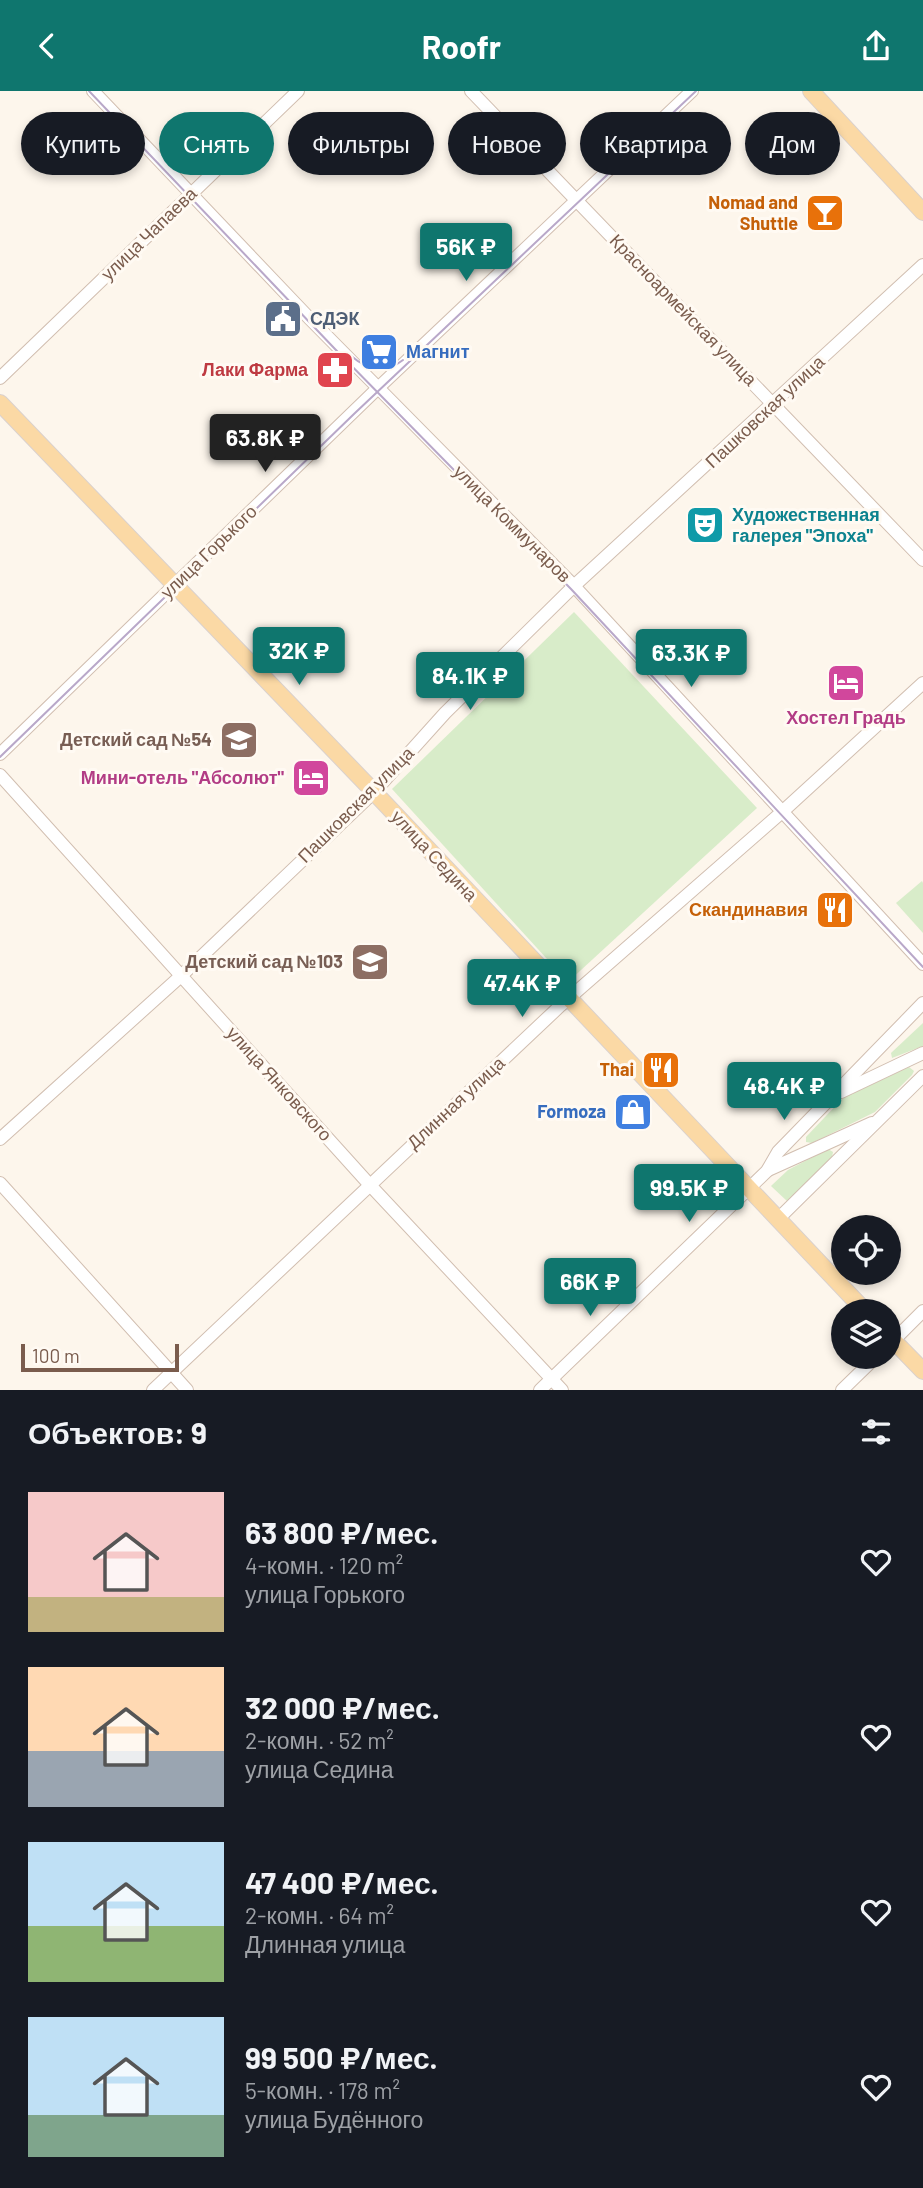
<!DOCTYPE html>
<html lang="ru">
<meta charset="utf-8">
<style>
:root{--surface:#171b24;--page:#242831;--text:#f1f3f6;--muted:#9ea1a6;--accent:#0f766e}
body{margin:0;font-family:Barlow,sans-serif;background:var(--page);color:var(--text);height:100vh;display:flex;flex-direction:column;font-size:26px;white-space:nowrap}
*{box-sizing:border-box;margin:0}
p{font-size:23px;color:var(--muted)}
.icon{flex:none;width:38px;height:38px;fill:none;stroke:currentColor;stroke-width:2;stroke-linecap:round;stroke-linejoin:round}
.map{position:relative;height:1299px;overflow:hidden}
.drawer{display:flex;flex-direction:column;background:var(--surface);flex:1}
.drawer>*{flex:none}
.banner{position:absolute;left:21px;top:21px;width:882px;height:63px;display:flex;gap:14px}
.buttons{position:absolute;left:831px;top:1124px;display:grid;gap:14px}
.buttons a{display:grid;place-items:center;width:70px;height:70px;border-radius:50%;background:var(--surface);box-shadow:0 4px 10px #0003;font-size:35px}
.scale{position:absolute;left:21px;bottom:18px;width:158px;box-sizing:border-box;padding-left:7px;border:4px solid #7a5c4d;border-top:0;font-size:19px;line-height:24px;white-space:nowrap;color:#7a5c4d;-webkit-text-stroke:5px #fffaf3;paint-order:stroke}
.price{position:absolute;translate:-50% -60px;padding:0 16px;border-radius:7px;background:var(--accent);color:#fff;font-size:23px;line-height:46px;filter:drop-shadow(0 2px 4px #0008)}
.price::after{content:'';position:absolute;left:50%;top:42px;width:21px;height:16px;margin-left:-10px;background:inherit;clip-path:polygon(0 0,100% 0,50% 100%)}
.price.on{background:#222;color:#fff}
ul{padding:0;list-style:none}
li{display:flex;align-items:center;gap:21px;height:175px;padding:0 28px}
li span{display:grid;place-items:center;flex:none;width:196px;height:140px;border-radius:0px;color:#555}
li>.icon{margin-inline-start:auto}
span .icon{width:84px;height:84px;fill:#fffc;stroke-width:1}
li b{font-size:30px}
h2{display:flex;justify-content:space-between;align-items:center;height:84px;padding:0 28px;font-size:30px}
.chip{padding:0 24px;border-radius:32px;background:var(--surface);box-shadow:0 4px 10px #0003;font-size:24px;line-height:63px}
.chip.on{background:var(--accent);color:#fff}
header{display:flex;justify-content:space-between;align-items:center;height:91px;padding:0 28px;background:var(--accent);color:#fff;font-size:32px;font-weight:700}
.map>svg:first-child{display:block}
.green{fill:#d8ecc9}
.lines{fill:none;stroke-linecap:round;stroke-linejoin:round}
.minor-casing{stroke:#d1beb0;stroke-width:14}
.major-casing{stroke:#dad1cd;stroke-width:18}
.minor{stroke:#fff;stroke-width:12}
.major{stroke:#fbd9a5;stroke-width:16}
.tram{stroke:#b9a8c9;stroke-width:2}
.labels{text-anchor:middle;stroke-width:6;stroke-linejoin:round;paint-order:stroke}
.food-label{font-size:18px;font-weight:bold;fill:#c56008;stroke:#fffaf3;text-anchor:end}
.street-label{font-size:18px;fill:#7a5c4d;stroke:#fffaf3}
.service-label{font-size:18px;font-weight:bold;fill:#4e5e75;stroke:#fffaf3;text-anchor:start}
.shop-label{font-size:18px;font-weight:bold;fill:#366cbe;stroke:#fffaf3;text-anchor:start}
.health-label{font-size:18px;font-weight:bold;fill:#be3a42;stroke:#fffaf3;text-anchor:end}
.culture-label{font-size:18px;font-weight:bold;fill:#0d838f;stroke:#fffaf3;text-anchor:start}
.hotel-label{font-size:18px;font-weight:bold;fill:#b23c85;stroke:#fffaf3}
.education-label{font-size:18px;font-weight:bold;fill:#785e54;stroke:#fffaf3;text-anchor:end}
</style>
<header><svg class="icon" aria-label="back" viewBox="0 0 24 24"><path d="M15 5l-7 7 7 7"/></svg>Roofr<svg class="icon" aria-label="share" viewBox="0 0 24 24"><path d="M12 15V3M7 8l5-5 5 5M5 13v7h14v-7"/></svg></header>
<div class="map">
<svg width="923" height="1299" viewBox="0 0 923 1299">
<rect width="100%" height="100%" fill="#fdf6ec"/>
<g class="green">
<path d="M574,521l183,196 -189,174 -176,-193z"/>
<path d="M922,790l1,2v50l-27,-30z"/>
<path d="M923,932v23l-31,12 -1,-5z"/>
<path d="M909,976l5,4 -2,4 -37,37 -63,31 -6,-1v-5l37,-39z"/>
<path d="M828,1058l5,3 -1,5 -44,45 -17,-16 17,-16z"/>
</g>
<g class="lines">
<defs>
<g id="minor">
<path d="M93,0l217,228 264,267 349,378"/>
<path d="M471,0l452,469"/>
<path d="M0,287l298,-287"/>
<path d="M0,663l378,-366 314,-297"/>
<path d="M0,684l369,409 193,206"/>
<path d="M841,1001l82,-39"/>
<path d="M0,1048l182,-164 192,-183 71,-79 131,-129 347,-319"/>
<path d="M768,1079l104,-47"/>
<path d="M0,1092l187,207"/>
<path d="M777,1129l146,-144"/>
<path d="M889,1254l34,-34"/>
<path d="M153,1299l407,-384 222,-194 141,-129"/>
<path d="M540,1299l227,-219 11,-19 145,-149"/>
<path d="M842,1299l35,-34"/>
</g>
<g id="major">
<path d="M811,0l112,121"/>
<path d="M0,312l374,389 491,519"/>
<path d="M889,1245l34,35"/>
</g>
</defs>
<use href="#minor" class="minor-casing"/>
<use href="#major" class="major-casing"/>
<use href="#minor" class="minor"/>
<use href="#major" class="major"/>
<g class="tram">
<path d="M89,0l246,258 236,240 352,378"/>
<path d="M350,264c17,15 35,19 53,5"/>
<path d="M0,666l355,-344 341,-322"/>
</g>
</g>
<defs>
<symbol id="bar-square" viewBox="-11 -11 22 22"><rect x="-9" y="-9" width="18" height="18" rx="4" fill="#e8710a" stroke="#fffaf3"/><path d="M-6-5H6L.8 .8V4.5H3.5V6h-7V4.5H-.8V.8Z" fill="#fff"/></symbol>
<symbol id="civic-square" viewBox="-11 -11 22 22"><rect x="-9" y="-9" width="18" height="18" rx="4" fill="#5c6f8a" stroke="#fffaf3"/><path d="M-.6-6.5H3V-4.5H.6V-3L4-1V1h2V6H-6V1h2V-1L-.6-3ZM-1.2 2.5V6h2.4V2.5Z" fill="#fff"/></symbol>
<symbol id="supermarket-square" viewBox="-11 -11 22 22"><rect x="-9" y="-9" width="18" height="18" rx="4" fill="#3f7fe0" stroke="#fffaf3"/><path d="M-6-5.5h2.5l.6 2H6L4.5 2H-2.5L-4.4-4H-6ZM-1.5 3.2a1.3 1.3 0 1 0 .1 0ZM3 3.2a1.3 1.3 0 1 0 .1 0Z" fill="#fff"/></symbol>
<symbol id="pharmacy-square" viewBox="-11 -11 22 22"><rect x="-9" y="-9" width="18" height="18" rx="4" fill="#e0444e" stroke="#fffaf3"/><path d="M-2-6h4v4h4v4h-4v4h-4v-4h-4v-4h4Z" fill="#fff"/></symbol>
<symbol id="theatre-square" viewBox="-11 -11 22 22"><rect x="-9" y="-9" width="18" height="18" rx="4" fill="#0f9aa8" stroke="#fffaf3"/><path d="M-5-5.5Q0-4 5-5.5V0Q5 5 0 6Q-5 5-5 0ZM-3.3-2.5H-1v1.5H-3.3ZM1-2.5H3.3v1.5H1ZM-2.8 1Q0 5.5 2.8 1Z" fill="#fff"/></symbol>
<symbol id="hotel-square" viewBox="-11 -11 22 22"><rect x="-9" y="-9" width="18" height="18" rx="4" fill="#d1479c" stroke="#fffaf3"/><path d="M-6-4.5h1.5V1H6V5H4.5V3h-9V5H-6ZM-4 0a1.8 1.8 0 1 1 3.6 0ZM.5 0V-2.5h3Q6-2.5 6 0Z" fill="#fff"/></symbol>
<symbol id="school-square" viewBox="-11 -11 22 22"><rect x="-9" y="-9" width="18" height="18" rx="4" fill="#8d6e63" stroke="#fffaf3"/><path d="M0-5L7-2L0 1L-7-2ZM-4 1L0 2.5L4 1V4Q0 6-4 4Z" fill="#fff"/></symbol>
<symbol id="restaurant-square" viewBox="-11 -11 22 22"><rect x="-9" y="-9" width="18" height="18" rx="4" fill="#e8710a" stroke="#fffaf3"/><path d="M-5-6h1v4h1v-4h1v4h1v-4h1v5L-1.5 .5V6h-2V.5L-5-1ZM5-6V6H3V1.5H1.5Q1.5-4 5-6Z" fill="#fff"/></symbol>
<symbol id="shop-square" viewBox="-11 -11 22 22"><rect x="-9" y="-9" width="18" height="18" rx="4" fill="#3f7fe0" stroke="#fffaf3"/><path d="M-5-2.5h2.3a2.7 3.5 0 0 1 5.4 0H5L5.5 6h-11ZM-1.5-2.5h3a1.5 2.3 0 0 0-3 0Z" fill="#fff"/></symbol>
</defs>
<g fill-rule="evenodd">
<use href="#bar-square" x="803" y="100" width="44" height="44"/>
<use href="#civic-square" x="261" y="206" width="44" height="44"/>
<use href="#supermarket-square" x="357" y="239" width="44" height="44"/>
<use href="#pharmacy-square" x="313" y="257" width="44" height="44"/>
<use href="#theatre-square" x="683" y="412" width="44" height="44"/>
<use href="#hotel-square" x="824" y="570" width="44" height="44"/>
<use href="#school-square" x="217" y="627" width="44" height="44"/>
<use href="#hotel-square" x="289" y="665" width="44" height="44"/>
<use href="#restaurant-square" x="813" y="797" width="44" height="44"/>
<use href="#school-square" x="348" y="849" width="44" height="44"/>
<use href="#restaurant-square" x="639" y="957" width="44" height="44"/>
<use href="#shop-square" x="611" y="999" width="44" height="44"/>
</g>
<g class="labels">
<g class="food-label">
<text x="798" y="118">Nomad and<tspan x="798" dy="21">Shuttle</tspan></text>
<text x="808" y="825">Скандинавия</text>
<text x="634" y="985">Thai</text>
</g>
<g class="street-label">
<text transform="translate(149 143) rotate(-44)" y="6">улица Чапаева</text>
<text transform="translate(683 219) rotate(46)" y="6">Красноармейская улица</text>
<text transform="translate(765 321) rotate(-43)" y="6">Пашковская улица</text>
<text transform="translate(512 433) rotate(45)" y="6">улица Коммунаров</text>
<text transform="translate(209 461) rotate(-44)" y="6">улица Горького</text>
<text transform="translate(356 714) rotate(-45)" y="6">Пашковская улица</text>
<text transform="translate(434 765) rotate(47)" y="6">улица Седина</text>
<text transform="translate(279 993) rotate(48)" y="6">улица Янковского</text>
<text transform="translate(456 1012) rotate(-43)" y="6">Длинная улица</text>
</g>
<g class="service-label">
<text x="310" y="234">СДЭК</text>
</g>
<g class="shop-label">
<text x="406" y="267">Магнит</text>
<text x="606" y="1027" text-anchor="end">Formoza</text>
</g>
<g class="health-label">
<text x="308" y="285">Лаки Фарма</text>
</g>
<g class="culture-label">
<text x="732" y="430">Художественная<tspan x="732" dy="21">галерея "Эпоха"</tspan></text>
</g>
<g class="hotel-label">
<text x="846" y="633">Хостел Градь</text>
<text x="284" y="693" text-anchor="end">Мини-отель "Абсолют"</text>
</g>
<g class="education-label">
<text x="212" y="655">Детский сад №54</text>
<text x="343" y="877">Детский сад №103</text>
</g>
</g>
</svg>
<div class="buttons">
<a><svg class="icon" aria-label="locate" viewBox="0 0 24 24"><circle cx="12" cy="12" r="6"/><path d="M12 2v4M12 18v4M2 12h4M18 12h4"/></svg></a>
<a><svg class="icon" aria-label="layers" viewBox="0 0 24 24"><path d="M12 4l9 5-9 5-9-5zM3 14l9 5 9-5"/></svg></a>
</div>
<div class="scale">100 m</div>
<b class="price" style="left:466px;top:192px">56K ₽</b>
<b class="price on" style="left:265px;top:383px">63.8K ₽</b>
<b class="price" style="left:299px;top:596px">32K ₽</b>
<b class="price" style="left:691px;top:598px">63.3K ₽</b>
<b class="price" style="left:470px;top:621px">84.1K ₽</b>
<b class="price" style="left:522px;top:928px">47.4K ₽</b>
<b class="price" style="left:784px;top:1031px">48.4K ₽</b>
<b class="price" style="left:689px;top:1133px">99.5K ₽</b>
<b class="price" style="left:590px;top:1227px">66K ₽</b>
<div class="banner">
<a class="chip">Купить</a>
<a class="chip on">Снять</a>
<a class="chip">Фильтры</a>
<a class="chip">Новое</a>
<a class="chip">Квартира</a>
<a class="chip">Дом</a>
</div>
</div>
<section class="drawer">
<h2>Объектов: 9<svg class="icon" aria-label="filters" viewBox="0 0 24 24"><path d="M4 7h16M4 17h16"/><circle cx="9" cy="7" r="2"/><circle cx="15" cy="17" r="2"/></svg></h2>
<ul>
<li><span style="background:linear-gradient(#f6c9c9 75%,#c2b280 0)"><svg class="icon" aria-label="home" viewBox="0 0 24 24"><path d="M3 11l9-7 9 7M6 9v11h12V9"/></svg></span><div><b>63 800 ₽/мес.</b><p>4-комн. · 120 m²</p><p>улица Горького</p></div><svg class="icon" aria-label="heart" viewBox="0 0 24 24"><path d="M12 20l-8-8c-3-5 5-10 8-4 3-6 11-1 8 4z"/></svg></li>
<li><span style="background:linear-gradient(#ffd9b3 60%,#9aa5b1 0)"><svg class="icon" aria-label="home" viewBox="0 0 24 24"><path d="M3 11l9-7 9 7M6 9v11h12V9"/></svg></span><div><b>32 000 ₽/мес.</b><p>2-комн. · 52 m²</p><p>улица Седина</p></div><svg class="icon" aria-label="heart" viewBox="0 0 24 24"><path d="M12 20l-8-8c-3-5 5-10 8-4 3-6 11-1 8 4z"/></svg></li>
<li><span style="background:linear-gradient(#bfe0f5 60%,#8fb573 0)"><svg class="icon" aria-label="home" viewBox="0 0 24 24"><path d="M3 11l9-7 9 7M6 9v11h12V9"/></svg></span><div><b>47 400 ₽/мес.</b><p>2-комн. · 64 m²</p><p>Длинная улица</p></div><svg class="icon" aria-label="heart" viewBox="0 0 24 24"><path d="M12 20l-8-8c-3-5 5-10 8-4 3-6 11-1 8 4z"/></svg></li>
<li><span style="background:linear-gradient(#bfe0f5 70%,#7fa58c 0)"><svg class="icon" aria-label="home" viewBox="0 0 24 24"><path d="M3 11l9-7 9 7M6 9v11h12V9"/></svg></span><div><b>99 500 ₽/мес.</b><p>5-комн. · 178 m²</p><p>улица Будённого</p></div><svg class="icon" aria-label="heart" viewBox="0 0 24 24"><path d="M12 20l-8-8c-3-5 5-10 8-4 3-6 11-1 8 4z"/></svg></li>
</ul>
</section>
